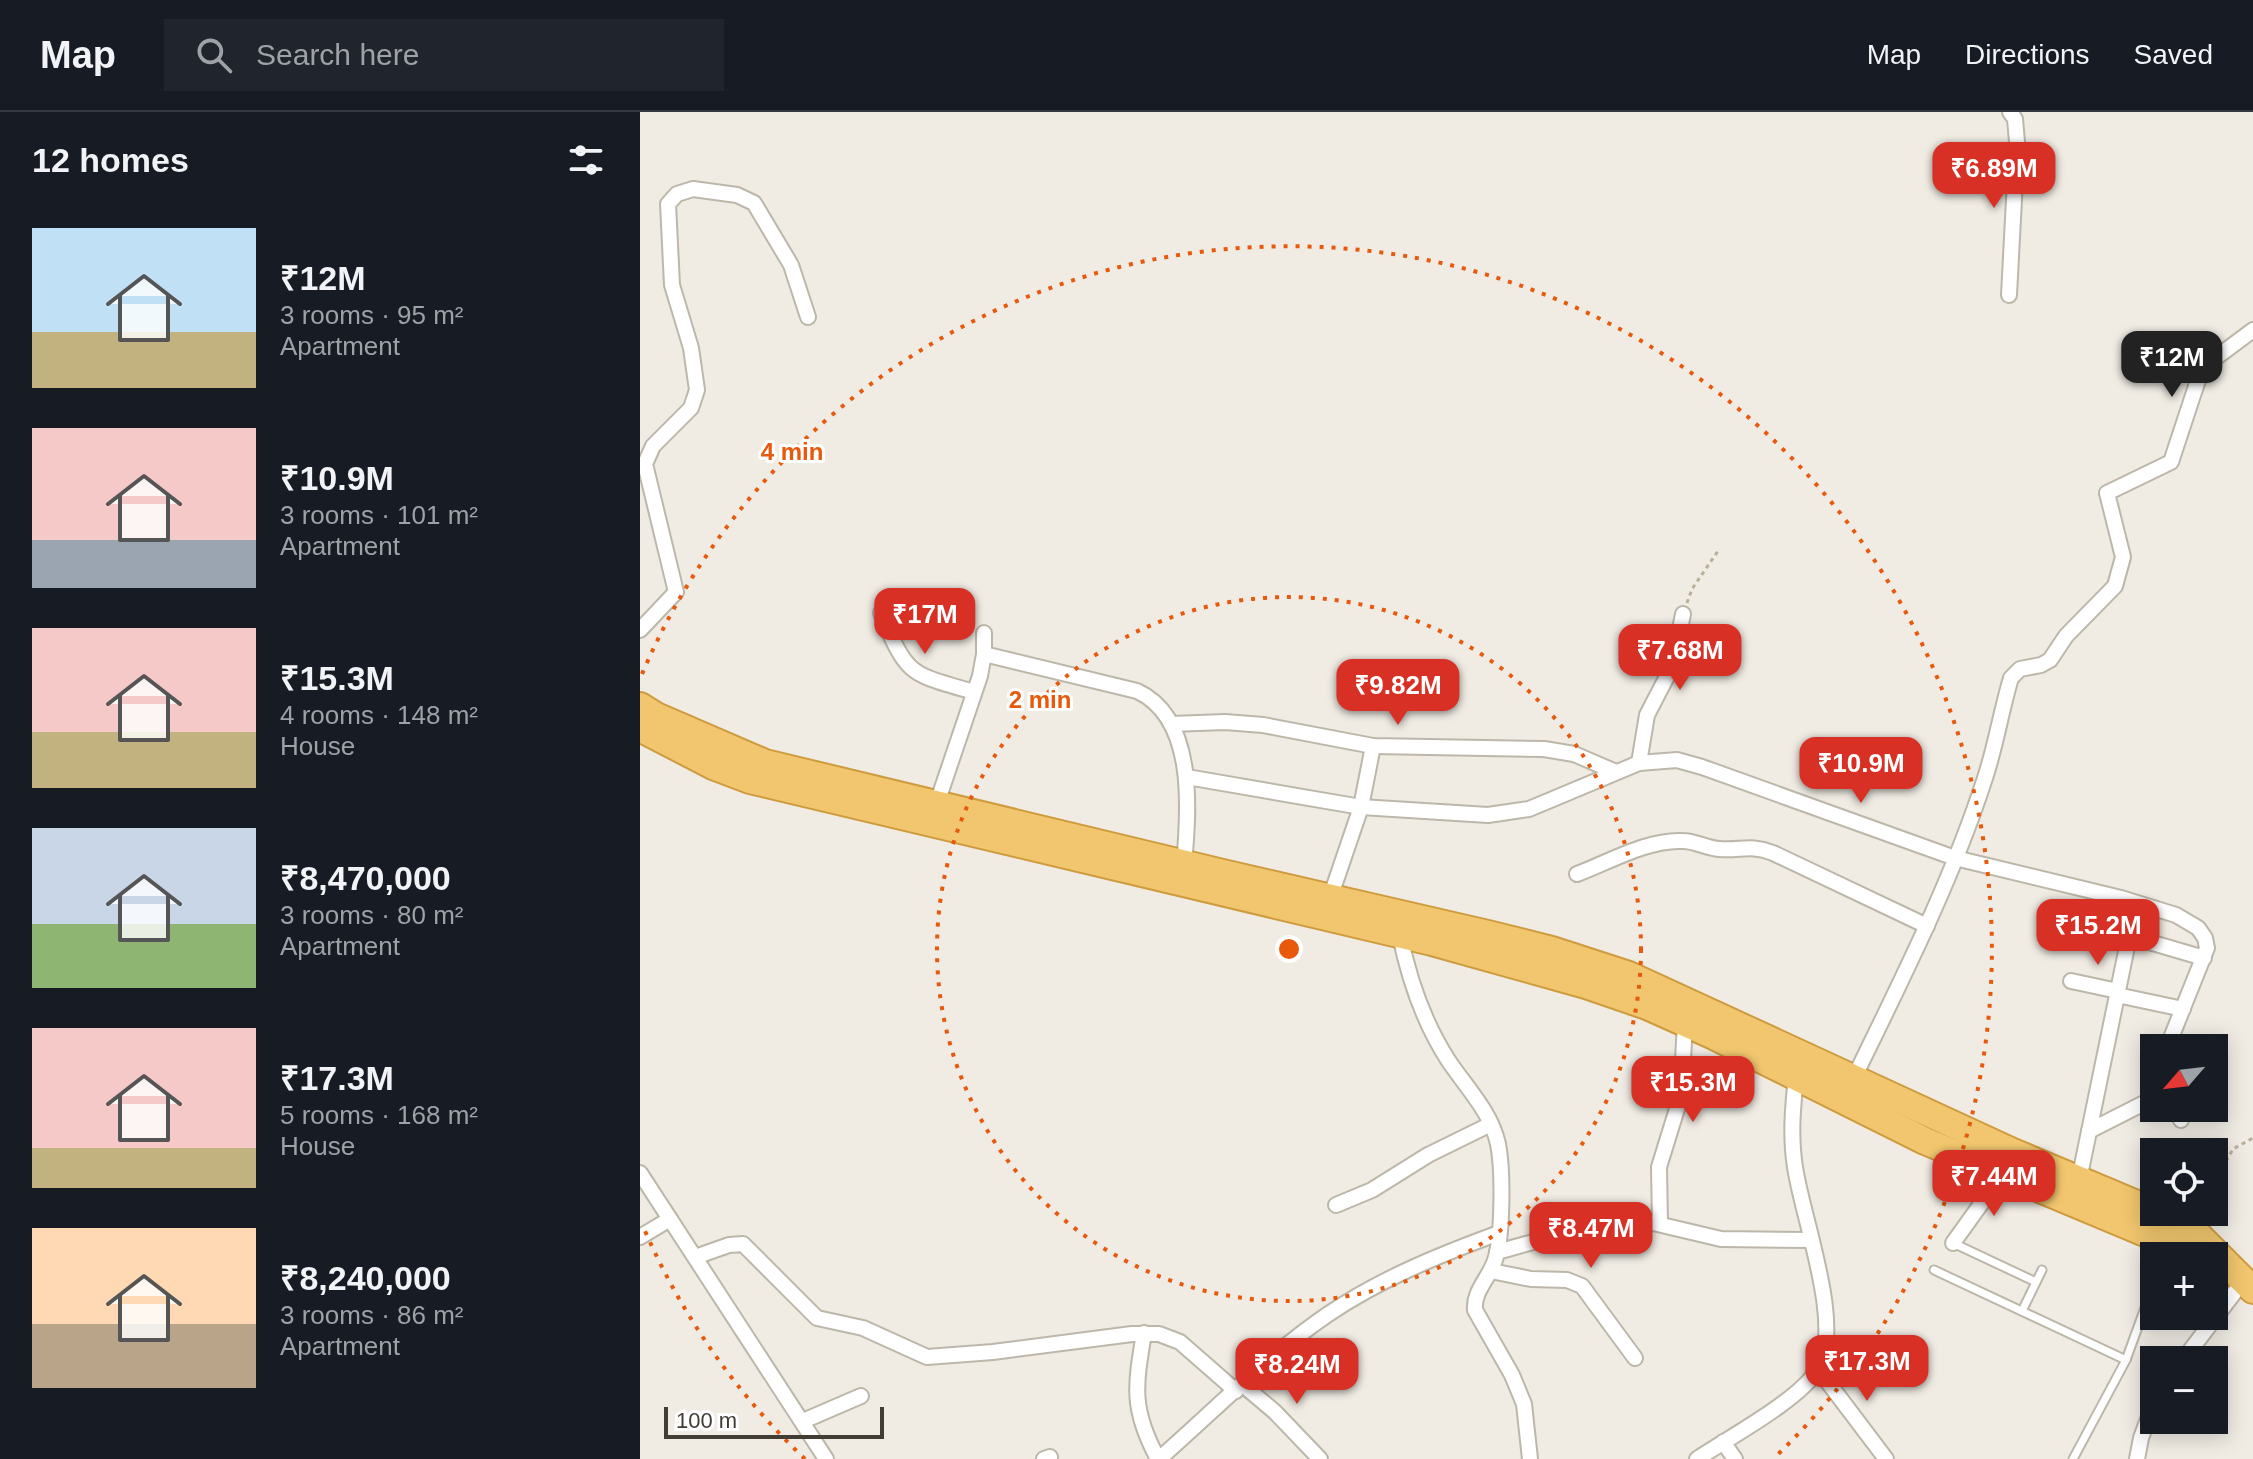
<!DOCTYPE html>
<meta charset="utf-8">
<style>
:root{--surface:#171b24;--page:#20242c;--text:#f1f3f6;--muted:#9ea1a6;--line:#363941;--accent:#d93025}
body{margin:0;font-family:Arial,sans-serif;background:var(--page);color:var(--text);height:100vh;display:flex;flex-direction:column;font-size:30px;white-space:nowrap}
*{box-sizing:border-box;margin:0}
p{font-size:26px;color:var(--muted)}
.icon{flex:none;width:44px;height:44px;fill:none;stroke:currentColor;stroke-width:2;stroke-linecap:round;stroke-linejoin:round}
.map{position:relative;flex:1;overflow:hidden}
.details{display:flex;flex-direction:column;background:var(--surface);width:640px}
.details>*{flex:none}
.needle{width:52px;rotate:242deg}
.buttons{position:absolute;left:1500px;top:922px;display:grid;gap:16px}
.buttons a{display:grid;place-items:center;width:88px;height:88px;border-radius:0px;background:var(--surface);box-shadow:0 4px 20px #0003;font-size:40px}
.scale{position:absolute;left:24px;bottom:20px;width:220px;box-sizing:border-box;padding-left:8px;border:4px solid #413c34;border-top:0;font-size:22px;line-height:28px;white-space:nowrap;color:#413c34;-webkit-text-stroke:6px #fff;paint-order:stroke}
.price{position:absolute;translate:-50% -68px;padding:0 18px;border-radius:16px;background:var(--accent);color:#fff;font-size:26px;line-height:52px;filter:drop-shadow(0 2px 4px #0008)}
.price::after{content:'';position:absolute;left:50%;top:48px;width:24px;height:18px;margin-left:-12px;background:inherit;clip-path:polygon(0 0,100% 0,50% 100%)}
.price.on{background:#222;color:#fff}
ul{padding:0;list-style:none}
li{display:flex;align-items:center;gap:24px;height:200px;padding:0 32px}
li span{display:grid;place-items:center;flex:none;width:224px;height:160px;border-radius:0px;color:#555}
li>.icon{margin-inline-start:auto}
span .icon{width:96px;height:96px;fill:#fffc;stroke-width:1}
li b{font-size:34px}
h2{display:flex;justify-content:space-between;align-items:center;height:96px;padding:0 32px;font-size:34px}
header{display:flex;align-items:center;gap:48px;box-sizing:border-box;height:112px;padding:0 40px;background:var(--surface);border-bottom:2px solid var(--line)}
header strong{font-size:38px}
nav{display:flex;gap:44px;margin-inline-start:auto;font-size:28px}
.search{width:560px;height:72px;background:var(--page);display:flex;align-items:center;gap:20px;box-sizing:border-box;padding:0 28px;border-radius:0px;color:var(--muted);font-size:30px}
main{display:flex;flex:1;min-height:0}
.map>svg:first-child{display:block}
.lines{fill:none;stroke-linecap:round;stroke-linejoin:round}
.lane-casing{stroke:#bdb7aa;stroke-width:11}
.street-casing{stroke:#bdb7aa;stroke-width:18}
.highway-casing{stroke:#ce9b3f;stroke-width:30}
.path{stroke:#bbaf9a;stroke-width:3;stroke-dasharray:4 4;stroke-linecap:butt}
.lane{stroke:#fff;stroke-width:7}
.street{stroke:#fff;stroke-width:14}
.highway{stroke:#f1c66e;stroke-width:26}
.ring{fill:none;stroke:#e8590c;stroke-width:4;stroke-dasharray:4 8}
.centre{fill:#e8590c;stroke:#fff;stroke-width:4}
.ring-label{font-size:24px;text-anchor:middle;font-weight:bold;fill:#e8590c;stroke:#fff;stroke-width:6;stroke-linejoin:round;paint-order:stroke}
</style>
<header>
<strong>Map</strong>
<div class="search"><svg class="icon" aria-label="search" viewBox="0 0 24 24"><circle cx="10" cy="10" r="6"/><path d="M15 15l6 6"/></svg>Search here</div>
<nav><a>Map</a><a>Directions</a><a>Saved</a></nav>
</header>
<main>
<section class="details">
<h2>12 homes<svg class="icon" aria-label="filters" viewBox="0 0 24 24"><path d="M4 7h16M4 17h16"/><circle cx="9" cy="7" r="2"/><circle cx="15" cy="17" r="2"/></svg></h2>
<ul>
<li><span style="background:linear-gradient(#bfe0f5 65%,#c2b280 0)"><svg class="icon" aria-label="home" viewBox="0 0 24 24"><path d="M3 11l9-7 9 7M6 9v11h12V9"/></svg></span><div><b>₹12M</b><p>3 rooms · 95 m²</p><p>Apartment</p></div></li>
<li><span style="background:linear-gradient(#f6c9c9 70%,#9aa5b1 0)"><svg class="icon" aria-label="home" viewBox="0 0 24 24"><path d="M3 11l9-7 9 7M6 9v11h12V9"/></svg></span><div><b>₹10.9M</b><p>3 rooms · 101 m²</p><p>Apartment</p></div></li>
<li><span style="background:linear-gradient(#f6c9c9 65%,#c2b280 0)"><svg class="icon" aria-label="home" viewBox="0 0 24 24"><path d="M3 11l9-7 9 7M6 9v11h12V9"/></svg></span><div><b>₹15.3M</b><p>4 rooms · 148 m²</p><p>House</p></div></li>
<li><span style="background:linear-gradient(#c9d6e8 60%,#8fb573 0)"><svg class="icon" aria-label="home" viewBox="0 0 24 24"><path d="M3 11l9-7 9 7M6 9v11h12V9"/></svg></span><div><b>₹8,470,000</b><p>3 rooms · 80 m²</p><p>Apartment</p></div></li>
<li><span style="background:linear-gradient(#f6c9c9 75%,#c2b280 0)"><svg class="icon" aria-label="home" viewBox="0 0 24 24"><path d="M3 11l9-7 9 7M6 9v11h12V9"/></svg></span><div><b>₹17.3M</b><p>5 rooms · 168 m²</p><p>House</p></div></li>
<li><span style="background:linear-gradient(#ffd9b3 60%,#b9a48a 0)"><svg class="icon" aria-label="home" viewBox="0 0 24 24"><path d="M3 11l9-7 9 7M6 9v11h12V9"/></svg></span><div><b>₹8,240,000</b><p>3 rooms · 86 m²</p><p>Apartment</p></div></li>
</ul>
</section>
<div class="map">
<svg width="1613" height="1347" viewBox="0 0 1613 1347">
<rect width="100%" height="100%" fill="#f0ece4"/>
<g class="lines">
<defs>
<g id="lane">
<path d="M1313,1131l83,39"/>
<path d="M1294,1158l192,90"/>
<path d="M1382,1199l20,-41"/>
<path d="M1433,1347l53,-99 28,-77"/>
</g>
<g id="street">
<path d="M1369,183l8,-153 -2,-23 -5,-7"/>
<path d="M241,501c27,64 28,60 93,79"/>
<path d="M0,518l36,-38 -31,-128 8,-18 38,-38 6,-18 -6,-42 -19,-63 -4,-81 9,-10 16,-5 44,6 17,8 37,62 17,52"/>
<path d="M344,542l153,37c59,27 52,119 47,173"/>
<path d="M531,612l54,-2 38,3 110,21 171,3 30,5 42,18"/>
<path d="M999,651l8,-48 26,-50 10,-51"/>
<path d="M547,665l174,30 127,8 41,-6 110,-46 38,-3 25,7 253,91 166,40 55,17 22,13 7,10 2,10 -40,100"/>
<path d="M297,691l43,-127 4,-22v-21"/>
<path d="M937,762c32,-12 71,-35 106,-33 12,0 23,7 36,8 21,2 32,-5 54,4l154,73"/>
<path d="M690,786l31,-91 12,-61"/>
<path d="M760,823c9,45 23,86 48,125 18,27 43,52 50,84 5,25 5,92 -3,116 -5,17 -22,31 -20,50l37,65 12,29 6,55"/>
<path d="M1489,824l75,22"/>
<path d="M1431,869l47,10"/>
<path d="M1477,883l66,14"/>
<path d="M1213,968c48,-99 98,-197 132,-302 11,-33 16,-67 26,-100l9,-9 21,-4 9,-5 16,-24 49,-50 8,-29 -16,-64 64,-31 31,-94 51,-38"/>
<path d="M1535,996l6,12"/>
<path d="M1449,1019l65,-33"/>
<path d="M0,1061l186,286"/>
<path d="M1439,1068l57,-277"/>
<path d="M696,1093l36,-15 56,-35 63,-31"/>
<path d="M1020,1112l-1,-57 22,-71 4,-73"/>
<path d="M0,1125l30,-18"/>
<path d="M1313,1131l33,-46 13,-25"/>
<path d="M857,1140l108,-30 27,-4 89,21 90,1"/>
<path d="M55,1145l34,-12 14,-1 74,74 46,10 64,29 66,-5 139,-18h27l21,8 56,49"/>
<path d="M851,1159l40,8 36,1 15,6 53,72"/>
<path d="M504,1221c-9,54 -13,76 14,126"/>
<path d="M1543,1248l61,-80"/>
<path d="M1178,1257l68,90"/>
<path d="M603,1273l32,27 45,47"/>
<path d="M163,1309l58,-25"/>
<path d="M1083,1330l12,17"/>
<path d="M404,1347l6,-2"/>
<path d="M519,1347c55,-48 108,-103 168,-144 53,-36 112,-60 172,-82"/>
<path d="M1057,1347c31,-21 103,-59 121,-90 26,-44 -16,-152 -23,-202 -5,-31 -2,-61 1,-91"/>
<path d="M1497,1347l4,-21 13,-35"/>
</g>
<g id="highway">
<path d="M0,594l16,10 109,47 462,111 261,60 64,16 77,25 384,177 176,74 64,64"/>
<path d="M0,616l73,38 37,14 682,162 154,43 61,21 67,30 211,105 263,110 25,1"/>
</g>
</defs>
<use href="#lane" class="lane-casing"/>
<use href="#street" class="street-casing"/>
<use href="#highway" class="highway-casing"/>
<g class="path">
<path d="M1047,491l5,-14 26,-38"/>
<path d="M1574,1070l19,-33 20,-11"/>
</g>
<use href="#lane" class="lane"/>
<use href="#street" class="street"/>
<use href="#highway" class="highway"/>
</g>
<g class="ring">
<circle cx="649" cy="837" r="352"/>
<path d="M165 1347A703 703 0 0 1 2 1112M2 562A703 703 0 1 1 1133 1347"/>
</g>
<circle cx="649" cy="837" r="12" class="centre"/>
<g class="ring-label">
<text x="152" y="348">4 min</text>
<text x="400" y="596">2 min</text>
</g>
</svg>
<div class="buttons">
<a><svg class="needle" viewBox="-14 -14 28 28"><path d="M0-13l5 13h-10z" fill="#e53935"/><path d="M0 13l5-13h-10z" fill="#9ea1a6"/></svg></a>
<a><svg class="icon" aria-label="locate" viewBox="0 0 24 24"><circle cx="12" cy="12" r="6"/><path d="M12 2v4M12 18v4M2 12h4M18 12h4"/></svg></a>
<a>+</a>
<a>−</a>
</div>
<div class="scale">100 m</div>
<b class="price" style="left:1354px;top:98px">₹6.89M</b>
<b class="price on" style="left:1532px;top:287px">₹12M</b>
<b class="price" style="left:285px;top:544px">₹17M</b>
<b class="price" style="left:1040px;top:580px">₹7.68M</b>
<b class="price" style="left:758px;top:615px">₹9.82M</b>
<b class="price" style="left:1221px;top:693px">₹10.9M</b>
<b class="price" style="left:1458px;top:855px">₹15.2M</b>
<b class="price" style="left:1053px;top:1012px">₹15.3M</b>
<b class="price" style="left:1354px;top:1106px">₹7.44M</b>
<b class="price" style="left:951px;top:1158px">₹8.47M</b>
<b class="price" style="left:1227px;top:1291px">₹17.3M</b>
<b class="price" style="left:657px;top:1294px">₹8.24M</b>
</div>
</main>
